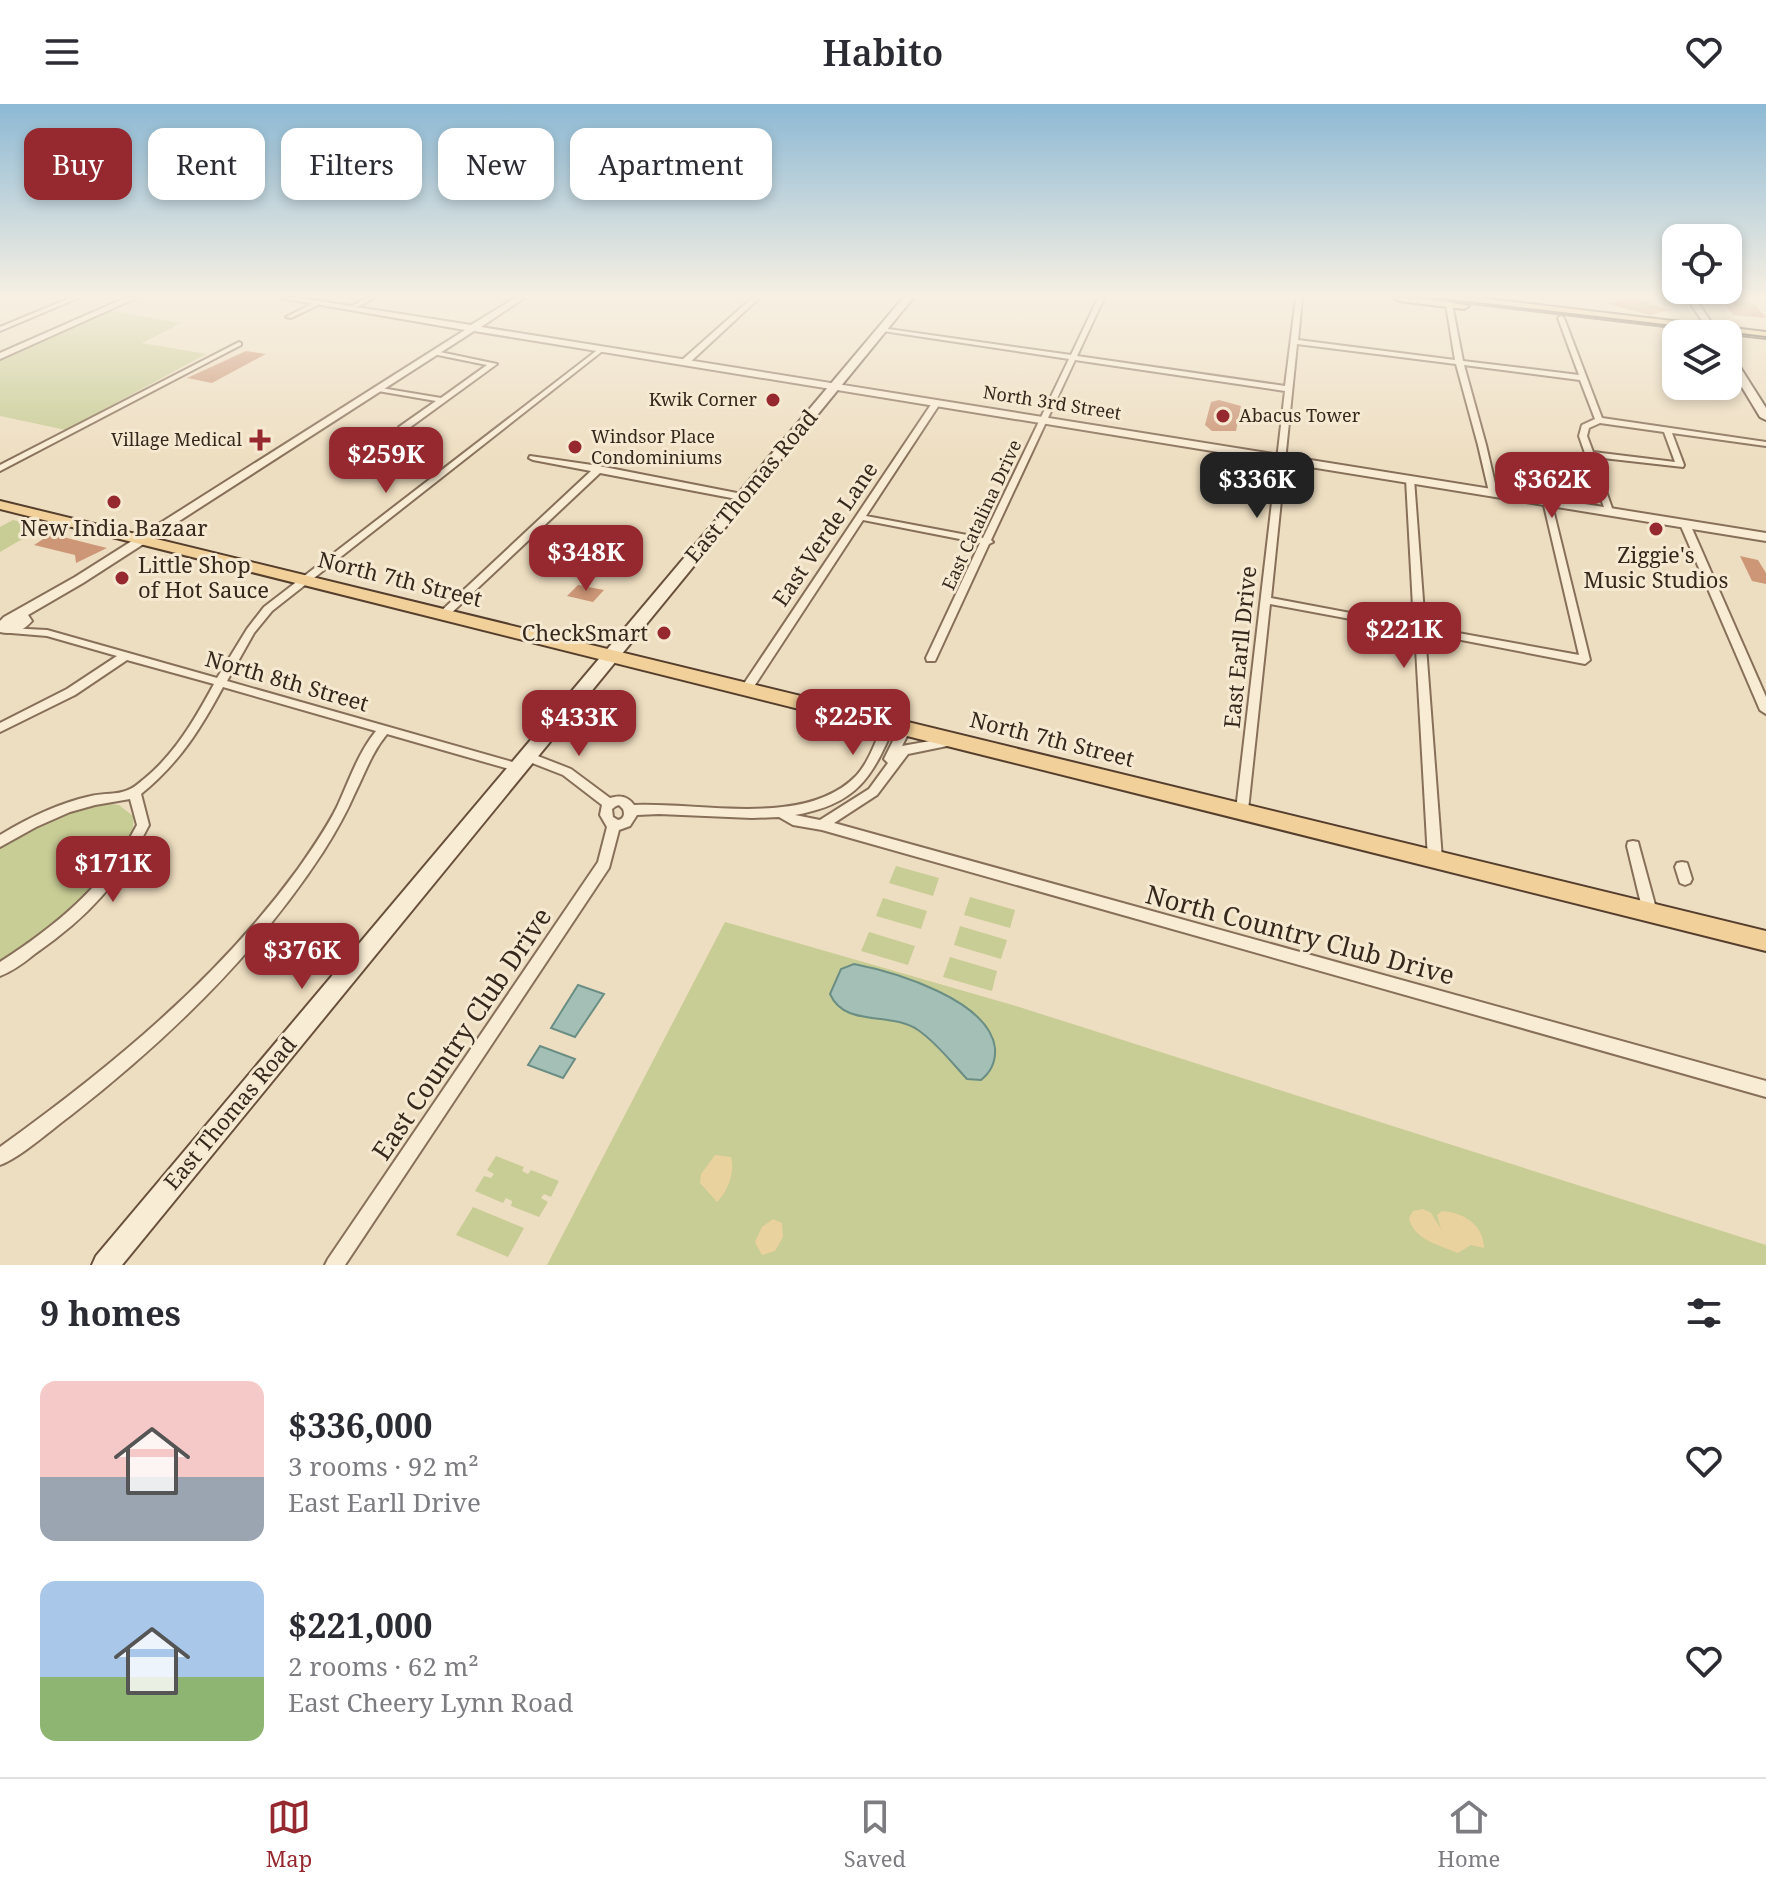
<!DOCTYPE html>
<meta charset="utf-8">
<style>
:root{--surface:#fff;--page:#f7f7f7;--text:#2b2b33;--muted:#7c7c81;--line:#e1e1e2;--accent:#96292f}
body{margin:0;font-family:"Noto Serif",serif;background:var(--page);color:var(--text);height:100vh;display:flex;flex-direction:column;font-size:30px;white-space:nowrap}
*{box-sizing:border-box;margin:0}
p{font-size:26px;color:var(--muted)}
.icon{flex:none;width:44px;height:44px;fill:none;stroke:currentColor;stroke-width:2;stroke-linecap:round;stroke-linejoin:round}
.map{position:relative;height:1161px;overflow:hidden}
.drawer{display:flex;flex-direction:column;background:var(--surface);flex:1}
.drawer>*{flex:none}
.top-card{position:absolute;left:24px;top:24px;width:800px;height:72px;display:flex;gap:16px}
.tools{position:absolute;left:1662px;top:120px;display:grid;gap:16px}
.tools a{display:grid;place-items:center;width:80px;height:80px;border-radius:16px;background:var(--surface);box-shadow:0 4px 12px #0003;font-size:40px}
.price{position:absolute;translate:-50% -68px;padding:0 18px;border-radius:16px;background:var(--accent);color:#fff;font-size:26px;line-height:52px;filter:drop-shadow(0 2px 4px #0008)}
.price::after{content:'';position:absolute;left:50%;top:48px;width:24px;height:18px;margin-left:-12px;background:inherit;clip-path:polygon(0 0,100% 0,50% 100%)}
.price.current{background:#222;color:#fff}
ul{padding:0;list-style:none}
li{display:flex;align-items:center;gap:24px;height:200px;padding:0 40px}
li span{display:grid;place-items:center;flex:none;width:224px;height:160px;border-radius:16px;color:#555}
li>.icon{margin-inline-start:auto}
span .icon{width:96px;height:96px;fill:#fffc;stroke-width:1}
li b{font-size:34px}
h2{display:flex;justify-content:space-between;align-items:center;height:96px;padding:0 40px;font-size:34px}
.tag{padding:0 28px;border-radius:16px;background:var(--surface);box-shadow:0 4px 12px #0003;font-size:28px;line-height:72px}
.tag.current{background:var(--accent);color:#fff}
header{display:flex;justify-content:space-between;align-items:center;height:104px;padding:0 40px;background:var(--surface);font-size:36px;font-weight:600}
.tabs{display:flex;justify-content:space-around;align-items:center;height:112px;border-top:2px solid var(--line);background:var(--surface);font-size:22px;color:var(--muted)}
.tabs a{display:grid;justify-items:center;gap:4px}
.tabs .current{color:var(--accent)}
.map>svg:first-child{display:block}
.green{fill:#c8cc95}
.sand{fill:#ead29e}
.water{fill:#a4c0b6;stroke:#6b8e84;stroke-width:2}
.building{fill:#cc9677}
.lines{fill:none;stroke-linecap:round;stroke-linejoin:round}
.minor-casing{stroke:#876f59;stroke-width:4}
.tertiary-casing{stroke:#876f59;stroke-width:4}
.secondary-casing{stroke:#69503c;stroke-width:4}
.primary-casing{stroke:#553e2d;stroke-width:4}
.minor{fill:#f9ecd4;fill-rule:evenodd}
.tertiary{fill:#f9ecd4;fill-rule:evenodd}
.secondary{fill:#f9ecd4;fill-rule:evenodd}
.primary{fill:#f1d199;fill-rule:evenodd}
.tram{stroke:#37281d;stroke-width:2}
.poi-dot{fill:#96292f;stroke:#f5e9d1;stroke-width:3}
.labels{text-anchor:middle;stroke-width:6;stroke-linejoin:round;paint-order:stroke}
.far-poi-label{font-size:18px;fill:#37281d;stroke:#f5e9d1;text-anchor:end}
.far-street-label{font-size:18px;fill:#37281d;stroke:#f5e9d1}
.street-label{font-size:22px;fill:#37281d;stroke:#f5e9d1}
.poi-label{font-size:22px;fill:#37281d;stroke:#f5e9d1}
.near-street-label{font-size:26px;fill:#37281d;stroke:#f5e9d1}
</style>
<header><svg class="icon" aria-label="menu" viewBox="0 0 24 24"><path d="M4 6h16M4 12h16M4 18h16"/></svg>Habito<svg class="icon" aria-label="heart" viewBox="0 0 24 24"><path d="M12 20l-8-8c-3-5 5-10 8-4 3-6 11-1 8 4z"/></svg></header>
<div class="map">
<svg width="1766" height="1161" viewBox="0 0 1766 1161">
<rect width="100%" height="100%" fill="#eedec1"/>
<g class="green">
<path d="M111,207l70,12 -39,20 64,11 -140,76 -66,-14v-56z"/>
<path d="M13,416l30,7 -43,25v-25z"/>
<path d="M105,699l14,2 14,11c8,52 -95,121 -133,147v-117l72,-38z"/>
<path d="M896,762l43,12 -6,18 -44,-13z"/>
<path d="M970,793l45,13 -5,18 -46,-13z"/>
<path d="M883,794l44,13 -6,18 -45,-13z"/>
<path d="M725,818l291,84 750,239v20h-1219z"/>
<path d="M960,822l47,14 -6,19 -47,-14z"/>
<path d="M869,828l46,14 -7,19 -47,-14z"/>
<path d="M950,853l47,14 -5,20 -49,-14z"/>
<path d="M496,1052l28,11 -2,4 6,3 3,-4 28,11 -8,16 -7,-3 -3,4 7,4 -9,15 -28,-11 1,-5 -6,-3 -3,5 -28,-12 9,-15 7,2 3,-4 -7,-4z"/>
<path d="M473,1103l51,21 -16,29 -52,-22z"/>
</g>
<g class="sand">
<path d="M715,1051l16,2c4,15 -3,34 -14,45l-17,-19 1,-9z"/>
<path d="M1423,1105l8,4 10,16 -4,-14 5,-4c21,1 42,14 42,37l-13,-3 -13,8c-19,-8 -44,-13 -49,-35l4,-7z"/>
<path d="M773,1115l9,4 1,14 -8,14 -13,4 -7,-13 7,-15z"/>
</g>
<g class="water">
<path d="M854,860c41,8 135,36 141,84 1,14 -4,24 -14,32l-14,-1c-15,-16 -31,-37 -49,-49 -28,-19 -73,-2 -88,-36l11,-25z"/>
<path d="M578,881l26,9 -29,43 -24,-9z"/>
<path d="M540,942l35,13 -12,19 -35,-13z"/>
</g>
<g class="building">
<path d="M1629,194l9,1 30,11 -18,5 -42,-11z"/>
<path d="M1721,195l34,5 11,14 -33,-3z"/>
<path d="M246,247l20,3 -54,29 -25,-5z"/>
<path d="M1219,296l22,6 -5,25h-24l-7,-6 6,-23z"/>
<path d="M51,430l56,14 -31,15 -1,-8 -41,-10z"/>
<path d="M1740,452l18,4 8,13v11l-14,-3z"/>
<path d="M578,481l26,5 -11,12 -26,-6z"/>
</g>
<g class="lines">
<defs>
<g id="minor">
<path d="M70,194h8l-78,33v-4z"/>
<path d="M366,194h8l-20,11 -5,-1z"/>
<path d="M752,194h7l-71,66h-6v-4z"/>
<path d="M1098,194h6l-27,58 208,30 11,-88h6l-4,42 157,20 -9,-56 3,-2 3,2 11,57 116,14 -21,-57 3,-2 3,2 38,100 164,24v4l-94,-13 12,32 -1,2 -89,-10 19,54 -1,2h-6l-27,-77 3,-11 13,-6 -15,-39 -116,-15 22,80 11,47 -4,3 -4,-3 -11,-47 -22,-81 -159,-20 -26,254 143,27 -8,-146 4,-3 4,3 11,148 154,28 -36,-154 4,-3 4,3 39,159 -5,4 -160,-31 17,226 -2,4 -5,1 -5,-1 -2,-4 -13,-228 -145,-27 -22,206 -2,3 -4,2 -4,-2 -2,-3 49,-419 -210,-31 -84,180 2,2 -4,2 -54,117h-8l-1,-3 54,-115 -117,-23 -112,171h-8l-2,-3 2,-3 191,-285 7,2 -75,114 117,22 86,-179 -186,-28 -2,-1v-2l190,27zM1600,319l64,9 11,30 -82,-10 -6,-16 2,-8z"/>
<path d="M318,197l3,2 -1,1 -29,14 -5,-1z"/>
<path d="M239,238l2,1v2l-241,126v-6z"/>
<path d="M600,244l5,1 -333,262 -18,22 -27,48 289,82 4,1 2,3 -2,3 -4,1 -129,-37c-15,18 -22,39 -32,59 -9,21 -20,40 -32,59 -67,103 -157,189 -253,264 -19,14 -49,41 -70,49v-18c111,-80 217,-167 298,-278 14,-20 28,-40 39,-62 12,-26 21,-54 39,-76l-153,-44c-23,43 -44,76 -82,107l8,31c-28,56 -61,92 -113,128 -11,9 -23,18 -36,23v-14c56,-36 106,-77 137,-137l-7,-26 -35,6 -25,7 -34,15 -36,20v-12c28,-17 59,-32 91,-39 12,-3 26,-1 37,-6 6,-2 11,-7 16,-11 31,-25 51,-60 70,-95l-87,-24 -52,35 -75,37v-9l67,-34 50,-33 -70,-20 -36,-3 -4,-1 -1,-2 1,-2 40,2 170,48 30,-49 17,-22z"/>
<path d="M435,247l62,13 -92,67h-6v-4l37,-26 -58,-10h-3v-4l66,11 46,-33 -54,-11 -2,-1z"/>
<path d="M530,352l69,10 143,28 4,3 -4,3 -142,-27 -153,144h-8l-1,-2 1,-2 152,-142 -58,-11 -4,-2z"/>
<path d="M1685,417l5,3 76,173v17l-6,-4 -80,-186z"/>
<path d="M889,616l4,1 2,3c-23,54 -38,80 -100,91l25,5 49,-31 19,-26 -4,-4 17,-34h8l2,3 -9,18 45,-8 4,1 2,3 -2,3 -4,1 -39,8 -31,41 -43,28 932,258v16l-944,-267 -29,-5 -14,-8 -27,1 -93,-4 -22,1 -7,11 -11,4 -10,38 -264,397h-20l3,-6 270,-397 9,-35 -7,-12 2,-10 -39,-30 -41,-16 -2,-3 2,-3h8l41,16 39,29c9,-3 18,-2 24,7 67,-3 171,23 222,-29 14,-15 20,-37 29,-55zM619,701l4,4c2,5 1,10 -5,11l-5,-3 -1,-8 4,-3z"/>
<path d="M1633,737l5,1 1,4 18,66 -2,4 -5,2 -5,-2 -2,-4 -16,-66 1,-4z"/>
<path d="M1682,758l5,1 5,16 -2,4 -5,2 -5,-2 -5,-16 2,-4z"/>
</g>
<g id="tertiary">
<path d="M125,194h11l-136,61v-6z"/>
<path d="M281,194h18l172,27 44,-27h9l-43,29 1285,206v8l-1292,-210 -391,252 -55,32 4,6c-9,10 -19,14 -32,11v-11l4,-4 71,-40 390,-247z"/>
<path d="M1687,194h8l20,30 -1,2h-6z"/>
</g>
<g id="secondary">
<path d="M903,194h10l-791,967h-30l4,-9z"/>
<path d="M1728,249l5,3 33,52v12l-6,-3 -32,-53z"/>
</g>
<g id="primary">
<path d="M1394,194h30l45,8 -5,3 -65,-8z"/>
<path d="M1449,194h31l286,34v6l-312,-37z"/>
<path d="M0,397l1766,430v20l-1766,-442z"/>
</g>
</defs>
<use href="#minor" class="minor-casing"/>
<use href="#tertiary" class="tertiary-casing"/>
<use href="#secondary" class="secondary-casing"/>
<use href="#primary" class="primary-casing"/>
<use href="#minor" class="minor"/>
<use href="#tertiary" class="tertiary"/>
<use href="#secondary" class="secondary"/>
<use href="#primary" class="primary"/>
<path class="tram" d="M1436,194l330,39"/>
</g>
<linearGradient id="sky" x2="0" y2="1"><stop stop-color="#8db9d4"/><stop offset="0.54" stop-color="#f7f0e3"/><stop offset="1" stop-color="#f7f0e3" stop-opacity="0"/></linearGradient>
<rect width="1766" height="356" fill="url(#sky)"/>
<g class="poi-dot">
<circle cx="773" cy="296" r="8"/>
<circle cx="1223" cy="312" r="8"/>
<path d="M256 324h8v8h8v8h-8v8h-8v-8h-8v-8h8z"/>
<circle cx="575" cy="343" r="8"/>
<circle cx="114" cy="398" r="8"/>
<circle cx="1656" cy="425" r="8"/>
<circle cx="122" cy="474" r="8"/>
<circle cx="664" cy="529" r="8"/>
</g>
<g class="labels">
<g class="far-poi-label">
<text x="757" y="302">Kwik Corner</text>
<text x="1239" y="318" text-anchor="start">Abacus Tower</text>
<text x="591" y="339" text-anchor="start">Windsor Place<tspan x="591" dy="21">Condominiums</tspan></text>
<text x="242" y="342">Village Medical</text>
</g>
<g class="far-street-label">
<text transform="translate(1052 299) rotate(9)" y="6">North 3rd Street</text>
<text transform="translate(982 411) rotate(-65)" y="6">East Catalina Drive</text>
</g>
<g class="street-label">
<text transform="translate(751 382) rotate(-50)" y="8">East Thomas Road</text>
<text transform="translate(825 430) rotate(-56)" y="8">East Verde Lane</text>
<text transform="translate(400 475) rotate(14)" y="8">North 7th Street</text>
<text transform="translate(1240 543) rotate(-84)" y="8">East Earll Drive</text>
<text transform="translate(287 577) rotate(16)" y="8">North 8th Street</text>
<text transform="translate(1052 635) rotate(14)" y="8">North 7th Street</text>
<text transform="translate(230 1009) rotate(-50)" y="8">East Thomas Road</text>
</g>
<g class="poi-label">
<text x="114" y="432">New India Bazaar</text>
<text x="1656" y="459">Ziggie's<tspan x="1656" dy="25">Music Studios</tspan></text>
<text x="138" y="469" text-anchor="start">Little Shop<tspan x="138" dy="25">of Hot Sauce</tspan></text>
<text x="648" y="537" text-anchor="end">CheckSmart</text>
</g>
<g class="near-street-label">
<text transform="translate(1300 831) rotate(15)" y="9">North Country Club Drive</text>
<text transform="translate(462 930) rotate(-56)" y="9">East Country Club Drive</text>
</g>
</g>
</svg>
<div class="tools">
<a><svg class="icon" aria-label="locate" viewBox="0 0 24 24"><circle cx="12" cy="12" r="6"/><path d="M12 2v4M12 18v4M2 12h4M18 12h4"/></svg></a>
<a><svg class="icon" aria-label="layers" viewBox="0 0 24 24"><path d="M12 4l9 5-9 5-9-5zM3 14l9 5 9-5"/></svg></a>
</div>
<b class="price" style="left:386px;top:391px">$259K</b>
<b class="price current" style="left:1257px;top:416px">$336K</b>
<b class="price" style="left:1552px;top:416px">$362K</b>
<b class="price" style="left:586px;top:489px">$348K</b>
<b class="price" style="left:1404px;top:566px">$221K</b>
<b class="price" style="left:853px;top:653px">$225K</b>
<b class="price" style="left:579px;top:654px">$433K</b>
<b class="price" style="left:113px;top:800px">$171K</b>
<b class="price" style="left:302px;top:887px">$376K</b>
<div class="top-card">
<a class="tag current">Buy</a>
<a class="tag">Rent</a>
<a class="tag">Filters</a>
<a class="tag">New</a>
<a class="tag">Apartment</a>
</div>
</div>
<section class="drawer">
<h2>9 homes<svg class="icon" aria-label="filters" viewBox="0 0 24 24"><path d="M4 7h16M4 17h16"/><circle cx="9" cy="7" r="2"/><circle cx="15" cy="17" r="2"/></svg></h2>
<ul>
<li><span style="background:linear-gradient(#f6c9c9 60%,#9aa5b1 0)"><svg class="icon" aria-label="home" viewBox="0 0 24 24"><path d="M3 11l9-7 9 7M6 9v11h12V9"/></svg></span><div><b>$336,000</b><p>3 rooms · 92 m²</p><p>East Earll Drive</p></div><svg class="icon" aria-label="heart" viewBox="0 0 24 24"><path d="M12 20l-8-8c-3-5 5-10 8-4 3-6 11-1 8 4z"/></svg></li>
<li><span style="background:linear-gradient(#a9c7e8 60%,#8fb573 0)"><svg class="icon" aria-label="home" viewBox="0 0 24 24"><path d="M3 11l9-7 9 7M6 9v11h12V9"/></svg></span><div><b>$221,000</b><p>2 rooms · 62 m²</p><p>East Cheery Lynn Road</p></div><svg class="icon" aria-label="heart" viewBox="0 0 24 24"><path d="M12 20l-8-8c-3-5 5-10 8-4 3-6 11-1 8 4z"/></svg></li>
</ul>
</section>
<nav class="tabs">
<a class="current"><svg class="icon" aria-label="map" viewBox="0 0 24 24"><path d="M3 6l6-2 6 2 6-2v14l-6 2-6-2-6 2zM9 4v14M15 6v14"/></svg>Map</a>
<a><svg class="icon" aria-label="saved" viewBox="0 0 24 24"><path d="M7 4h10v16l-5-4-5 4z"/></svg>Saved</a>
<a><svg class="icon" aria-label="home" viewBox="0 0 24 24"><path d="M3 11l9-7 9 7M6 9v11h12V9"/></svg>Home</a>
</nav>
